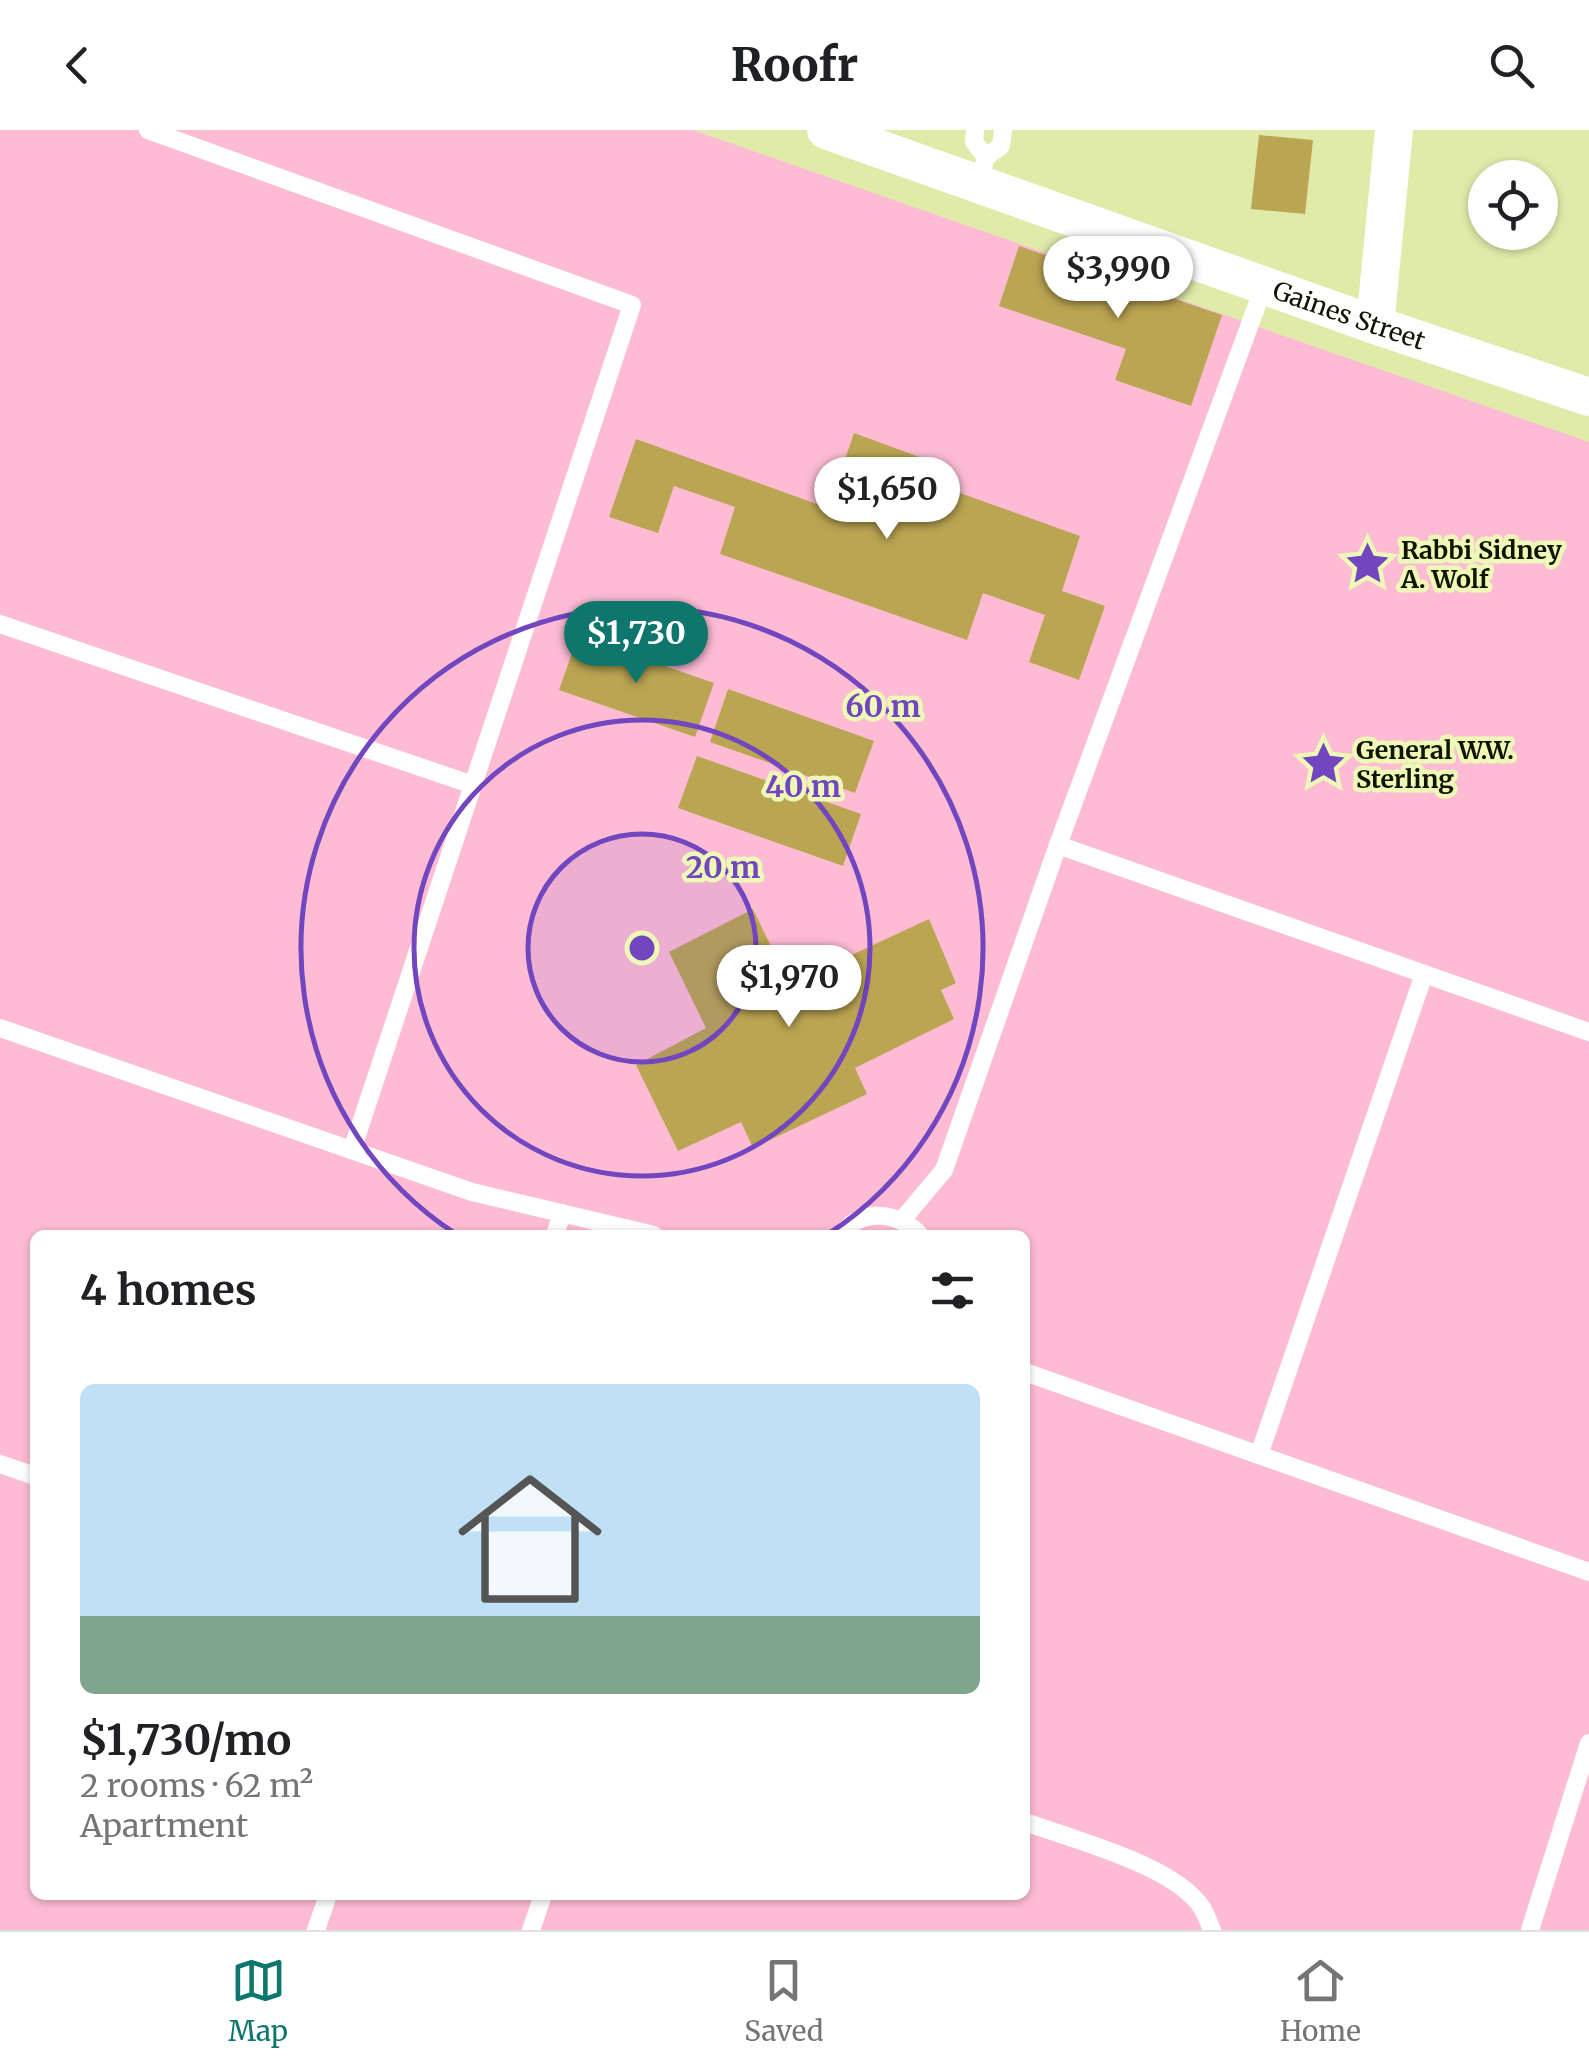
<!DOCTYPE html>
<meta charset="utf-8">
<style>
:root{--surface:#fff;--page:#f6f6f6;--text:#202124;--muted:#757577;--line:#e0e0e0;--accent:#0f766e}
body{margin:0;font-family:Merriweather,serif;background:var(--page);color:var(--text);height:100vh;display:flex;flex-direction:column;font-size:38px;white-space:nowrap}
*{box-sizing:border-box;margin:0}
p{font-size:32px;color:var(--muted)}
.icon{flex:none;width:55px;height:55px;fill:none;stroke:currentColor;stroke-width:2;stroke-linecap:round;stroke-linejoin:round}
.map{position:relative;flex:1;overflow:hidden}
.side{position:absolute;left:30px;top:1100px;width:1000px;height:670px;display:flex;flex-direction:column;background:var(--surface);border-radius:15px;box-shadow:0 2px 8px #0004}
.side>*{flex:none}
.tools{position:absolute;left:1468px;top:30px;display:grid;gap:20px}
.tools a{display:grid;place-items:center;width:90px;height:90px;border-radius:50%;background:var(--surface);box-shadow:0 2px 8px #0004;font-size:50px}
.price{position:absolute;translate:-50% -85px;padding:0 22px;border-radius:35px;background:#fff;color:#222;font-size:32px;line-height:65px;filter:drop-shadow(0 2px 5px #0008)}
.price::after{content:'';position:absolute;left:50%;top:60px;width:30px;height:22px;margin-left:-15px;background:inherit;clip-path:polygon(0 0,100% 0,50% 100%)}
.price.active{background:var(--accent);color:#fff}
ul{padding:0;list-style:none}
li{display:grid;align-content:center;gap:20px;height:530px;padding:0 50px}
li+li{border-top:2px solid var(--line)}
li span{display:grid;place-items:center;height:310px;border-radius:15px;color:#555}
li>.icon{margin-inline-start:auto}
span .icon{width:180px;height:180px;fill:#fffc;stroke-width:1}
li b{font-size:42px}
h2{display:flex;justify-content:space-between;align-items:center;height:120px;padding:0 50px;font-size:42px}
header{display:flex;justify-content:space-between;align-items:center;height:130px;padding:0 50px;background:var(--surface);font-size:45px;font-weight:800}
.menu{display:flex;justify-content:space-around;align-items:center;height:140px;border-top:2px solid var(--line);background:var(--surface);font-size:28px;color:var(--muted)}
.menu a{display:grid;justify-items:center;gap:5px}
.menu .active{color:var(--accent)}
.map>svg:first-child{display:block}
.green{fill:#fdbcd4;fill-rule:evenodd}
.building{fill:#baa552}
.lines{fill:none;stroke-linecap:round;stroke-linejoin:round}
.lane{stroke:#fff;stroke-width:18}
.street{stroke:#fff;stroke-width:38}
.ring{fill:none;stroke:#7146be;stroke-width:5}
.labels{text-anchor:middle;stroke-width:9;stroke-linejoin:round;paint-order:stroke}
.street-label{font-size:25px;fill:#111400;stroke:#eef8b7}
.poi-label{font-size:25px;font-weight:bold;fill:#111400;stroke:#eef8b7;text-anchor:start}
.centre{fill:#7146be;stroke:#eef8b7;stroke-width:5}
.ring-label{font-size:30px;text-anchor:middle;font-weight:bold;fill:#7146be;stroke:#eef8b7;stroke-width:9;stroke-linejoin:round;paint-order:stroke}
</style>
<header><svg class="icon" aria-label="back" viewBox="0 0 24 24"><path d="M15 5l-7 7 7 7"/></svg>Roofr<svg class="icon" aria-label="search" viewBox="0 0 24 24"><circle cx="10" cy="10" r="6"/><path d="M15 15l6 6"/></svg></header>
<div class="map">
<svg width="1589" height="1800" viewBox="0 0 1589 1800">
<rect width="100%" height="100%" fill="#e0ebaa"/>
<path class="green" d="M0,0h693l896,312v1488h-1589zM35,1105h990v660h-990z"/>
<g class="building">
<path d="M1259,5l54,5 -8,74 -54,-5z"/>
<path d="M1019,116l203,69 -31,91 -76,-26 11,-31 -127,-43z"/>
<path d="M854,303l98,36 -6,19 134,48 -18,55 43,15 -26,74 -50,-18 16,-47 -62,-22 -16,47 -247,-86 15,-47 -61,-21 -16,47 -49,-16 27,-78 192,69z"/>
<path d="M578,506l136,47 -19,54 -136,-47z"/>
<path d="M728,559l146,52 -19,52 -145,-51z"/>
<path d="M697,626l164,58 -18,52 -165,-58z"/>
<path d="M753,779l36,75 140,-65 27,64 -15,7 13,29 -99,49 12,26 -114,54 -12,-26 -63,29 -42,-86 70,-37 -37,-76z"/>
</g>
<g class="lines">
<g class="lane">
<path d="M148,0l484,175 -280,845"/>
<path d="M975,0l-1,12 12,15"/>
<path d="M978,54l8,-27 15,-11 2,-16"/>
<path d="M0,494l473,161"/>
<path d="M1058,715l531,187"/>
<path d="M0,898l472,164 182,43"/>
<path d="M902,1090l42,-50 114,-325 206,-559"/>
<path d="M555,1105l7,-22"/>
<path d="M841,1105c20,-28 58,-23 79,0"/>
<path d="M1025,1242l564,200"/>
<path d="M1259,1325l165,-481"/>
<path d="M0,1334l35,12"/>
<path d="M1025,1692c47,17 151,44 177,86 4,6 7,15 10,22"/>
<path d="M316,1800l12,-35"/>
<path d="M531,1800l12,-35"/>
<path d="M1530,1800l59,-187"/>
</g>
<g class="street">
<path id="s1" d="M826,0l549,195 214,72"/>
<path d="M1375,195l19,-195"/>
</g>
</g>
<circle cx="642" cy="818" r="114" fill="#7146be" fill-opacity=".12"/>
<g class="ring">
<circle cx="642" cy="818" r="114"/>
<circle cx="642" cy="818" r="228"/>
<path d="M456 1104A341 341 0 1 1 828 1104"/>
</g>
<defs>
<symbol id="sight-bare" viewBox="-9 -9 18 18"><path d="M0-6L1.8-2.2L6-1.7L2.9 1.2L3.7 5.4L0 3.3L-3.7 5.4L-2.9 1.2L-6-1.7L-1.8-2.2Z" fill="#7146be" stroke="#eef8b7" stroke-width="2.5" paint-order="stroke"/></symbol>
</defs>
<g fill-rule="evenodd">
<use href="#sight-bare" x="1336" y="402" width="63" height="63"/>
<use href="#sight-bare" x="1292" y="602" width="63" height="63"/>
</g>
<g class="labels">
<g class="street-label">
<text dy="9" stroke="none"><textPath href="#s1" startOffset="555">Gaines Street</textPath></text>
</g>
<g class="poi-label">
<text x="1401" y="429">Rabbi Sidney<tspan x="1401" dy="29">A. Wolf</tspan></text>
<text x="1356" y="629">General W.W.<tspan x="1356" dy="29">Sterling</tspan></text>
</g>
</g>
<circle cx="642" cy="818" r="15" class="centre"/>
<g class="ring-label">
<text x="883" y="587">60 m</text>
<text x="803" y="667">40 m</text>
<text x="723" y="748">20 m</text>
</g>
</svg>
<div class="tools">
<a><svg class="icon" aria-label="locate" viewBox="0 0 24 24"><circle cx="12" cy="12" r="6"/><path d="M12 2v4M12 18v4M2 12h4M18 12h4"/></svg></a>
</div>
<b class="price" style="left:1118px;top:191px">$3,990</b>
<b class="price" style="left:887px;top:412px">$1,650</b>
<b class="price active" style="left:636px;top:556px">$1,730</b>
<b class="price" style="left:789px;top:900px">$1,970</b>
<section class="side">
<h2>4 homes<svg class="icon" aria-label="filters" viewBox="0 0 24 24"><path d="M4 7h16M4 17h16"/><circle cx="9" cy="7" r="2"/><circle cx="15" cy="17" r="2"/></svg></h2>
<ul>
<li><span style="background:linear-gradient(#bfe0f5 75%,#7fa58c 0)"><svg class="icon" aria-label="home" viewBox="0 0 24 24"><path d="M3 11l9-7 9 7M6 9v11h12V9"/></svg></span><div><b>$1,730/mo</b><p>2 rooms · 62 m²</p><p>Apartment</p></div></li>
</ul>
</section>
</div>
<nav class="menu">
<a class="active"><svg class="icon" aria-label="map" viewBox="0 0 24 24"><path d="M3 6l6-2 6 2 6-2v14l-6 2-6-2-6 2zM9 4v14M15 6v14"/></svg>Map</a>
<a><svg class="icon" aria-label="saved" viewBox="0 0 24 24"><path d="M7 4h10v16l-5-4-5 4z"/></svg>Saved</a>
<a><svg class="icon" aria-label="home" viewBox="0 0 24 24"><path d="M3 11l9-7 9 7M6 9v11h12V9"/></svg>Home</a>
</nav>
